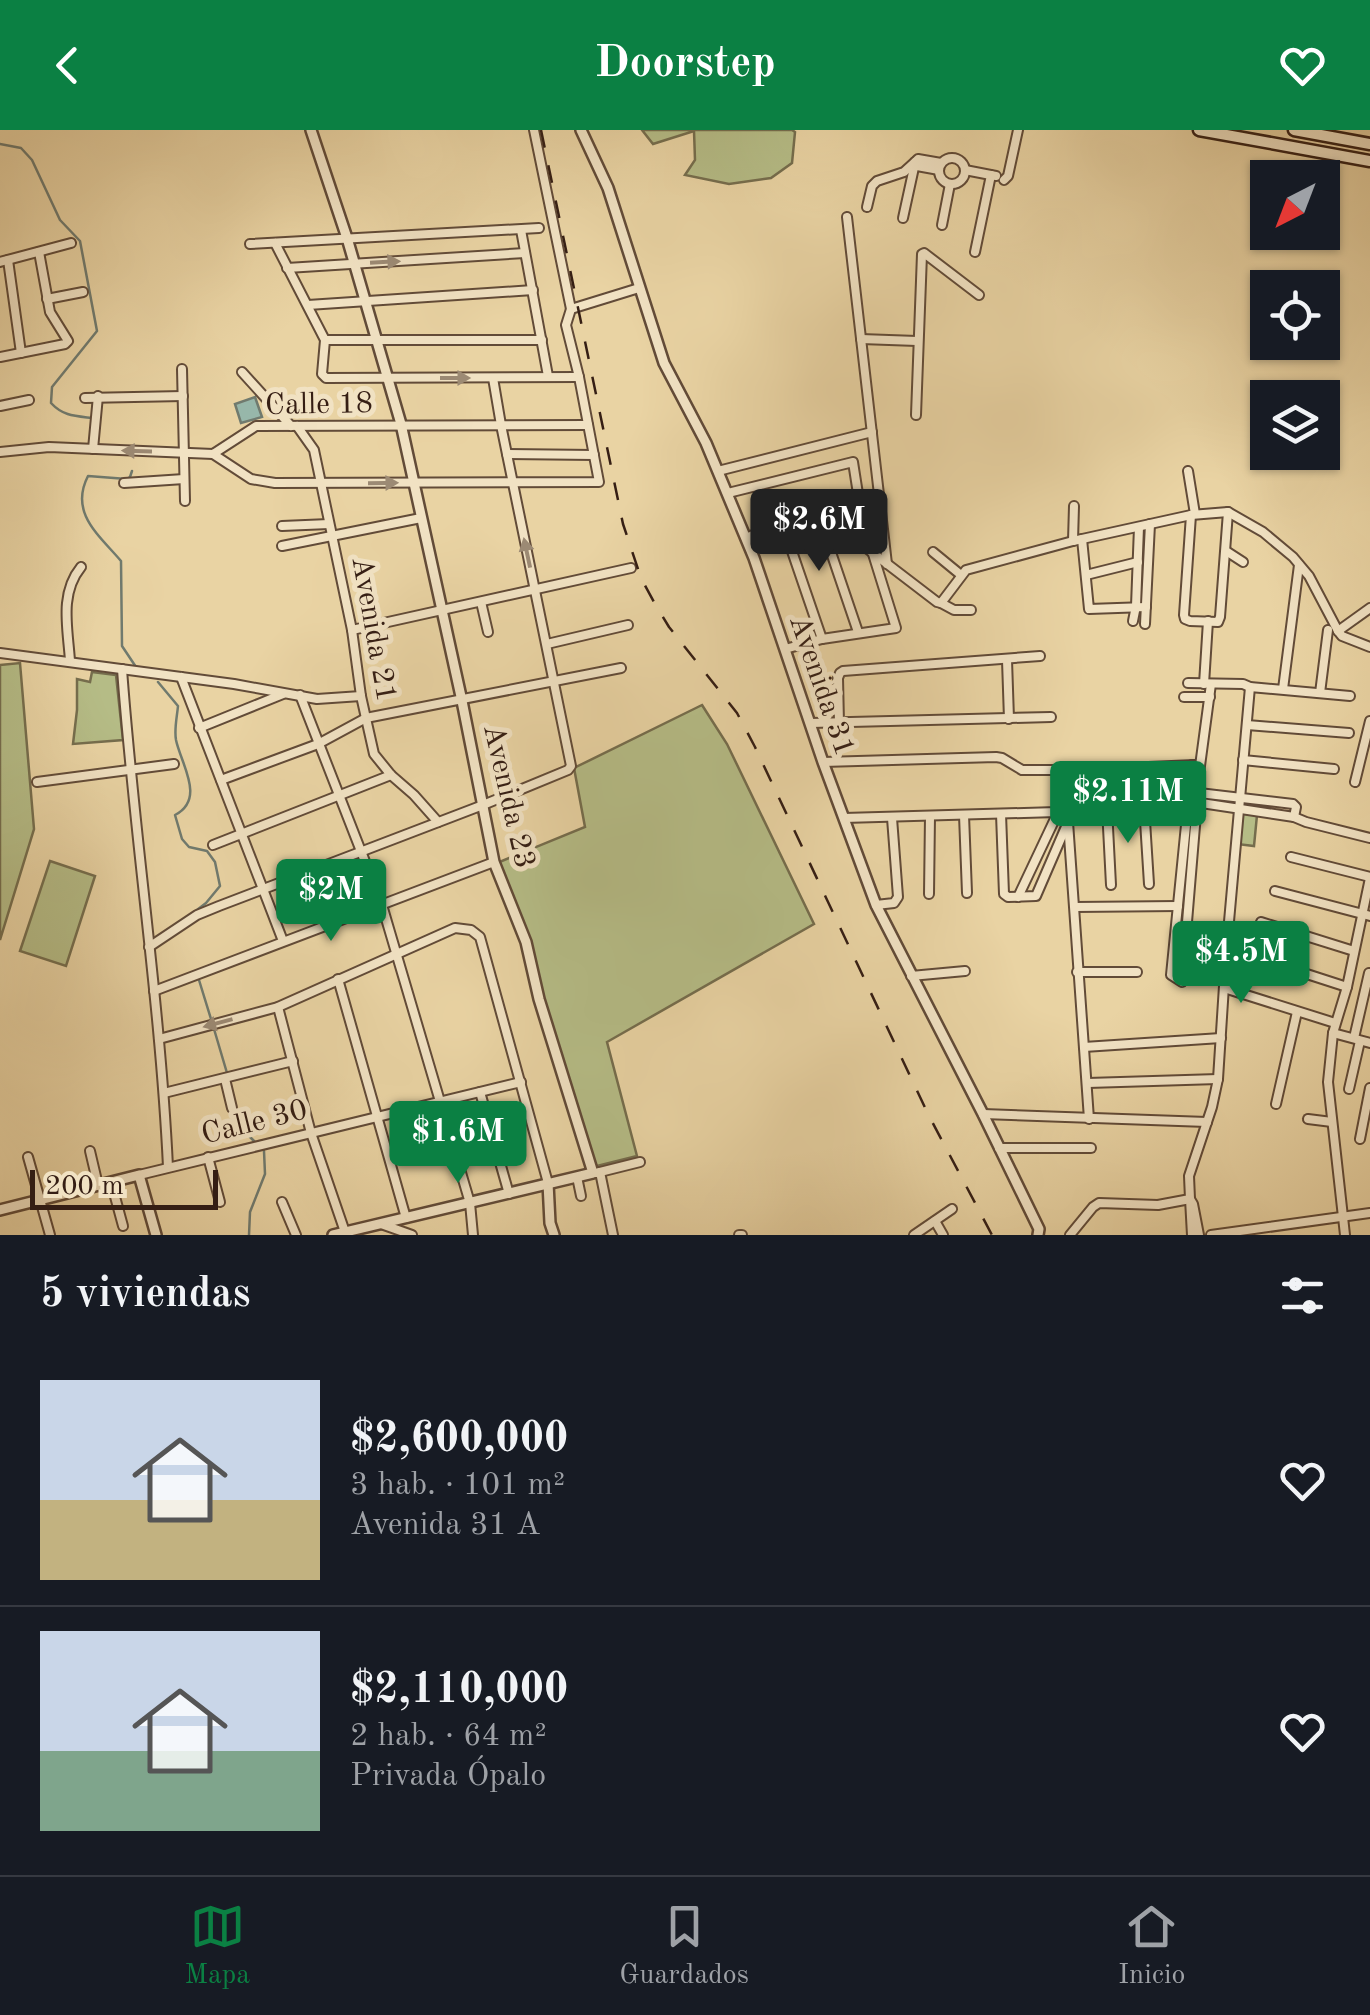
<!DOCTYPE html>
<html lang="es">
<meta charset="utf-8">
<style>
:root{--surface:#171b24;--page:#242831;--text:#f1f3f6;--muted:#9ea1a6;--line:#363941;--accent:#0b8043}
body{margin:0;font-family:"Old Standard TT",serif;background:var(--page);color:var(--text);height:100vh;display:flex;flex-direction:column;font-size:38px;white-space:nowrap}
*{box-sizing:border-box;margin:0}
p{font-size:32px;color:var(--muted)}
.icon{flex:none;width:55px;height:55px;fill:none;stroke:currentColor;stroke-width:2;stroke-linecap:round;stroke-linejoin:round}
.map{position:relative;height:1105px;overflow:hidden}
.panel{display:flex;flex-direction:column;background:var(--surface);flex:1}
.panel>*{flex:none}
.needle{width:65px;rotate:222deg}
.controls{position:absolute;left:1250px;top:30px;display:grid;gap:20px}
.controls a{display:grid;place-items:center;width:90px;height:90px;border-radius:0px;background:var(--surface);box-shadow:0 2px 8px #0004;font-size:50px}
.scale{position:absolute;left:30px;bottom:25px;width:188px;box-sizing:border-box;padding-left:10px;border:5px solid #351e14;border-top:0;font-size:28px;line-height:35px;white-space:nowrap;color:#351e14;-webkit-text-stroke:8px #f1e2c3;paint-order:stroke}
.price{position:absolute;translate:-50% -85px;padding:0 22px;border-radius:10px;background:var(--accent);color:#fff;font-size:32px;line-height:65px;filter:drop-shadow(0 2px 5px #0008)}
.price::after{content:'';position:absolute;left:50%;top:60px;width:30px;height:22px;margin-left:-15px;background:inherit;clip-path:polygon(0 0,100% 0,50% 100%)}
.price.current{background:#222;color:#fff}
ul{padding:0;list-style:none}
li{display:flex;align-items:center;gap:30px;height:250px;padding:0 40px}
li+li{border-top:2px solid var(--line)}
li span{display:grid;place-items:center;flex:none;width:280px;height:200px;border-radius:0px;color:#555}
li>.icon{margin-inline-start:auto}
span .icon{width:120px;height:120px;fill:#fffc;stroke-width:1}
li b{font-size:42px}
h2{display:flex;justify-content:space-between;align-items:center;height:120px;padding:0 40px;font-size:42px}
header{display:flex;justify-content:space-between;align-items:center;height:130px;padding:0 40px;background:var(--accent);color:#fff;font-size:45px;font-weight:700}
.tabs{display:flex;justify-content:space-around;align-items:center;height:140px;border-top:2px solid var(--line);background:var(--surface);font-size:28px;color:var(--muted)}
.tabs a{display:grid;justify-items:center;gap:5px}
.tabs .current{color:var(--accent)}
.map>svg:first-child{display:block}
.green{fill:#b5bc86;stroke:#756d4d;stroke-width:2.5}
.water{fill:#97b7aa;stroke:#707a6e;stroke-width:2.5}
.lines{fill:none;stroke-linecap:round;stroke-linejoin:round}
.stream{stroke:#707a6e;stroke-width:2.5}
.minor-casing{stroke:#624b38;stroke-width:12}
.tertiary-casing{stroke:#624b38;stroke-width:14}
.secondary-casing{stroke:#351e14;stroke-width:15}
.minor{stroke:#f1e2c3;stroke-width:8}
.tertiary{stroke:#f1e2c3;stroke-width:9}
.secondary{stroke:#f1e2c3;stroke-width:10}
.rail{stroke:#351e14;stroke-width:2.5;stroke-dasharray:18 18;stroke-linecap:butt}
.oneway{fill:#9c8a74}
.labels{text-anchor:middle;stroke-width:10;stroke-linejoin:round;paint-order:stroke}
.street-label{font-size:30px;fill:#351e14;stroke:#f1e2c3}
</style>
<header><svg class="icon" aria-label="back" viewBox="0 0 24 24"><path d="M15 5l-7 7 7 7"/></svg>Doorstep<svg class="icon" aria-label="heart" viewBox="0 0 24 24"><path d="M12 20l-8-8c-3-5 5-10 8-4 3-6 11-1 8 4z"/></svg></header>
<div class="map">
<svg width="1370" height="1105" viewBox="0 0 1370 1105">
<rect width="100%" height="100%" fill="#e9d3a3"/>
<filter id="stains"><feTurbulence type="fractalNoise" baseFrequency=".002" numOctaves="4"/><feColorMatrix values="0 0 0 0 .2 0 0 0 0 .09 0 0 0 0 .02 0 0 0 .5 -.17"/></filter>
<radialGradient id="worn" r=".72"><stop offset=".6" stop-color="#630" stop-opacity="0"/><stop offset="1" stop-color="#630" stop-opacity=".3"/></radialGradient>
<g class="green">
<path d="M642,0h150l3,2 -3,31 -21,15 -42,6 -44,-9 10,-15 -1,-29 -41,13z"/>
<path d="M20,533l14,166 -34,111v-275z"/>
<path d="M92,542l24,3 7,65 -50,4 4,-34v-31l13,3z"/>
<path d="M702,575l25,39 87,180 -207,118 30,114 -44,11 -96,-304 88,-36 -11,-59z"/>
<path d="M1240,683l17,2 -3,31 -17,-2z"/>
<path d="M50,731l45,15 -29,90 -46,-15z"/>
</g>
<path class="water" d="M255,267l7,20 -21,6 -6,-19z"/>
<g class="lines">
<g class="stream">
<path d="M0,14l21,4 11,12 28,60 20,21 17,90 -45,56 -1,16c12,13 24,13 41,15"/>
<path d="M132,341l-2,6 -3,2 -39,-3c-19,37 11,59 33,85l1,85 14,21"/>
<path d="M158,552l20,24c-1,11 -4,23 -2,34 5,24 30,59 -1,75l7,24 7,8 18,4 8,11 5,24 -14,17 -13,10"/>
<path d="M199,850l12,39"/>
<path d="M214,899l13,44"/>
<path d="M234,991l21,21"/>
<path d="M249,1105l1,-23 15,-38 -1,-23"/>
</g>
<defs>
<g id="minor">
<path d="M534,0l37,179"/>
<circle cx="952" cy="41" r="13"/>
<path d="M939,40l-22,-4 -2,-4 3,-3 23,4"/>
<path d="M965,40l31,6"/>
<path d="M1004,50l4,-4 10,-46"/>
<path d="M867,77l5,-21 5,-5 27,-9 11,-10"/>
<path d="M847,87l40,347"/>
<path d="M903,88l12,-55"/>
<path d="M942,95l8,-41"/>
<path d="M521,100l27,146"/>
<path d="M275,113l50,97 -3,34 4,4 253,-1"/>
<path d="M250,114l289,-16"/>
<path d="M975,122l16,-77"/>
<path d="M8,130l13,93"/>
<path d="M0,132l71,-19"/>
<path d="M287,138l238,-15"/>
<path d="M47,169l36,-7"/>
<path d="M308,175l225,-15"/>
<path d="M861,209l56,2"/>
<path d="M325,210h217"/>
<path d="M0,227l65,-13 3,-3 -18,-29 -11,-60"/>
<path d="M182,239l3,132"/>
<path d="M242,242l49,54"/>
<path d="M85,268l98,-2"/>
<path d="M0,276l29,-6"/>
<path d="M916,285l6,-161 2,-1 55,42"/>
<path d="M297,296l17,24 38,180 9,66 13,58 17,21 23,20 24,27"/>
<path d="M93,319l5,-53"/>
<path d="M0,322l49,-5 164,7 43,-28 332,-1"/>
<path d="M213,324l38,25 24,4 324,-1 -20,-105 -13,-52 5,-16 68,-21"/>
<path d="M507,324l87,1"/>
<path d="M718,341l154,-39"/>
<path d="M1188,341l7,43"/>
<path d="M124,353l60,-4"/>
<path d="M728,363l125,-31 8,51"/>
<path d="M818,384l40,118"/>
<path d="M1191,385l-7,100 1,4 5,2 28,1 2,-5 8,-105"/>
<path d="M782,392l40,117"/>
<path d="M282,396l47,-2"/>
<path d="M746,408c25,-11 48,-24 76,-24l115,88 4,1 25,-33 107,-29 118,-26 37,-3 35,20 30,25 16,19 29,55"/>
<path d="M1082,409l7,70 57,-2"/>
<path d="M1073,411l1,-35"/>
<path d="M282,416l139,-28"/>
<path d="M1226,421l17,11"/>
<path d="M933,422l28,23"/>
<path d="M1086,445l52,-13"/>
<path d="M481,472l7,30"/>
<path d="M941,473l13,7h17"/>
<path d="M1133,491l3,-15 3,-79"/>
<path d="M1145,494l5,-100"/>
<path d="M352,500l279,-62"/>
<path d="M1338,501l32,-23"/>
<path d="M1338,501l4,5 28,11"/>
<path d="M547,514l81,-19"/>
<path d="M785,519l37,-10 74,-11 -23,-74"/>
<path d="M0,523l234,31 83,15 44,-3"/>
<path d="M1007,530l2,59"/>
<path d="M70,531c-2,-32 -11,-67 11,-94"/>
<path d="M122,539c12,166 38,331 46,498"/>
<path d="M181,547l102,264"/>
<path d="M1188,553l55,1 7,3 100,9"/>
<path d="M1204,554l4,-63"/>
<path d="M1283,559l16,-124"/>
<path d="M1320,563l8,-63"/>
<path d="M300,565l82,210 88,298 3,32"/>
<path d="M1184,567h26"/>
<path d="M811,593l240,-6"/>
<path d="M839,593l-1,-45 2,-5 3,-2 197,-15"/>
<path d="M1247,595l102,8"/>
<path d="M199,598l84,-34"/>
<path d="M1243,630l91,9"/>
<path d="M823,632l173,-5 6,1 20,12h56l117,-5"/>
<path d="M1192,635l-21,210 11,7 18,-216 11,-82"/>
<path d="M221,650l97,-36 48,-26 255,-50"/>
<path d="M37,652l137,-18"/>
<path d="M1355,652l15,-61"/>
<path d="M1144,675l5,79"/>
<path d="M1107,678l4,77"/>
<path d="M1001,684l3,80 4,3 28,-1 32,-74 28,-53"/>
<path d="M964,685l3,78"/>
<path d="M1294,687l12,5 64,16"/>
<path d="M844,688l213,-6 131,-11 106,16 2,-10 -3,-3 -94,-11 -11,8"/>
<path d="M1068,692l21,297"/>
<path d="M213,715l178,-70"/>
<path d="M1291,727l79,20"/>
<path d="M1275,761l95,25"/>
<path d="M929,764l1,-78"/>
<path d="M1018,767l60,-127"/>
<path d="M876,775l18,-2 4,-6 -6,-79"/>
<path d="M1075,777l103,-1"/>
<path d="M1261,792l93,29"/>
<path d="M149,817l48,-32 22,-9 264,-101 85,-35 3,-4 -70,-341 -8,-47"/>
<path d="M1248,825l99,32"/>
<path d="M1077,842h60"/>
<path d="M911,846l54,-5"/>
<path d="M338,849l68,239"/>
<path d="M1224,858l111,35"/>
<path d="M154,861l340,-129"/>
<path d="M278,877l33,126 34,99"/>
<path d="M1333,903l37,10"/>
<path d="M1354,908l15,-65"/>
<path d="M159,909l119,-32 177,-79 16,2 9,7 68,246"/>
<path d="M1084,917l137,-9"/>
<path d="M225,949l7,29"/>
<path d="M1088,953l130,-4"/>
<path d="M1349,959l11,-48"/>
<path d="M480,962l29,102"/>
<path d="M164,963l129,-32"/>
<path d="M1276,974l21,-92"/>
<path d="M983,984l224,8"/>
<path d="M1308,989l24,3"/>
<path d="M1360,1009l10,-51"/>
<path d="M999,1018h92"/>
<path d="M90,1021l8,34"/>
<path d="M28,1027l22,78"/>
<path d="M208,1027l12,45"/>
<path d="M600,1042l13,63"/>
<path d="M596,1043l44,-11"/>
<path d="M139,1045l382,-93"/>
<path d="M577,1047l4,19"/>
<path d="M111,1052l12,44"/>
<path d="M282,1072l14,33"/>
<path d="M935,1091l8,14"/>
<path d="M381,1094l31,11"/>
<path d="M739,1105h3"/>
<path d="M914,1105l38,-26"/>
<path d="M1070,1105l23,-28 6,-4 59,2 32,-6 -1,-23 23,-69 6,-28 8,-124 24,-268"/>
<path d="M1192,1105l-2,-36 3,5 6,31"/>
<path d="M1211,1105l159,-22"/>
<path d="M1345,1105l-17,-153 5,-49 14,-46 23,-109"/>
</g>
<g id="tertiary">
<path d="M311,0l36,108 54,186 61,277 32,161 32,80 13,57 54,174 -260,62"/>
<path d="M581,0l27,58 56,175 42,80 48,115 69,204 53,143 107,209 56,115 -1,6"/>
<path d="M548,1053l2,40 4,12"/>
<path d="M0,1080l139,-35 17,60"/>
</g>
<g id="secondary">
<path d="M1199,0l171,31"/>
<path d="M1294,0l76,14"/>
</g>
</defs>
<use href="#minor" class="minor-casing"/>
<use href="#tertiary" class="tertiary-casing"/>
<use href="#secondary" class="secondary-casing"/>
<use href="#minor" class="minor"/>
<use href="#tertiary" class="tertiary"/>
<use href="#secondary" class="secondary"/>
<path class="rail" d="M541,0l82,394 18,54 14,26 14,23 68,86 18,34 173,367 64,121"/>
</g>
<defs><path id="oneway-solid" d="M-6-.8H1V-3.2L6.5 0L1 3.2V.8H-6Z" transform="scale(2.5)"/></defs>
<g class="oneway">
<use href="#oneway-solid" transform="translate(385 132) rotate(-3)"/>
<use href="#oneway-solid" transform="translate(455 248)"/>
<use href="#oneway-solid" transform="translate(137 321) rotate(-178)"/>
<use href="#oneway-solid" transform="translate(383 353) rotate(-1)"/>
<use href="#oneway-solid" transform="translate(527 423) rotate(-102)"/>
<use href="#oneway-solid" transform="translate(218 893) rotate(165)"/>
</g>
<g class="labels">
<g class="street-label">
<text transform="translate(319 273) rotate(-1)" y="10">Calle 18</text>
<text transform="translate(375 499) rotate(80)" y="10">Avenida 21</text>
<text transform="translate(823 555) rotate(71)" y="10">Avenida 31</text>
<text transform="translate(510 666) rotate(77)" y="10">Avenida 23</text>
<text transform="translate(254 991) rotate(-14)" y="10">Calle 30</text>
</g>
</g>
<rect width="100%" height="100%" filter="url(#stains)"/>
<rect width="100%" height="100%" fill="url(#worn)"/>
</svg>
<div class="controls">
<a><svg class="needle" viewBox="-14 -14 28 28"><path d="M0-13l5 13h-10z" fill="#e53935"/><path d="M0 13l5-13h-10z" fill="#9ea1a6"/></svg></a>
<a><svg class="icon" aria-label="locate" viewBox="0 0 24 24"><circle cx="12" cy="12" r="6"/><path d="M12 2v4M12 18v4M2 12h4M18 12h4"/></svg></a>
<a><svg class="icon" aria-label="layers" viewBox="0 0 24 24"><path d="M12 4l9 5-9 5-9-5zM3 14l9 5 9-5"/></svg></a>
</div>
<div class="scale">200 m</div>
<b class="price current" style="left:819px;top:444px">$2.6M</b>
<b class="price" style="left:1128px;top:716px">$2.11M</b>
<b class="price" style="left:331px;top:814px">$2M</b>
<b class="price" style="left:1241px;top:876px">$4.5M</b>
<b class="price" style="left:458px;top:1056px">$1.6M</b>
</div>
<section class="panel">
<h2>5 viviendas<svg class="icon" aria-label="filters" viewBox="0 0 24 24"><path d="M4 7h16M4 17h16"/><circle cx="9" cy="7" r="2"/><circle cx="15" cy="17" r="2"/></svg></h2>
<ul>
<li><span style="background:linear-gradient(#c9d6e8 60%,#c2b280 0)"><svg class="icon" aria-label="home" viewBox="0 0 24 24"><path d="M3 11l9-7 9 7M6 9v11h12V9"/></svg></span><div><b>$2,600,000</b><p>3 hab. · 101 m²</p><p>Avenida 31 A</p></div><svg class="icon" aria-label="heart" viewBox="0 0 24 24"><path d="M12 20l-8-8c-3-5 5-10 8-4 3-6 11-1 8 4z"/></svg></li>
<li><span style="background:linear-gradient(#c9d6e8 60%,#7fa58c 0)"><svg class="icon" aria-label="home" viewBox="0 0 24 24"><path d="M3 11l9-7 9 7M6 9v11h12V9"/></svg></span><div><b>$2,110,000</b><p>2 hab. · 64 m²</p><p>Privada Ópalo</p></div><svg class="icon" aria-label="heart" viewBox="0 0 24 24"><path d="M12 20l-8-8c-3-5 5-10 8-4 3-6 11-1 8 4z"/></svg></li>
</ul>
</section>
<nav class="tabs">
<a class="current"><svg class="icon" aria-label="map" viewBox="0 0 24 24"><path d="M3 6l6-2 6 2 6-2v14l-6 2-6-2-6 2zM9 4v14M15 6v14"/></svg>Mapa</a>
<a><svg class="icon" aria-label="saved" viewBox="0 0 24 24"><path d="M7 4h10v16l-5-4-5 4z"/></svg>Guardados</a>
<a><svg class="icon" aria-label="home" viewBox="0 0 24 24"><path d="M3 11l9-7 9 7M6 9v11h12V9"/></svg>Inicio</a>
</nav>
